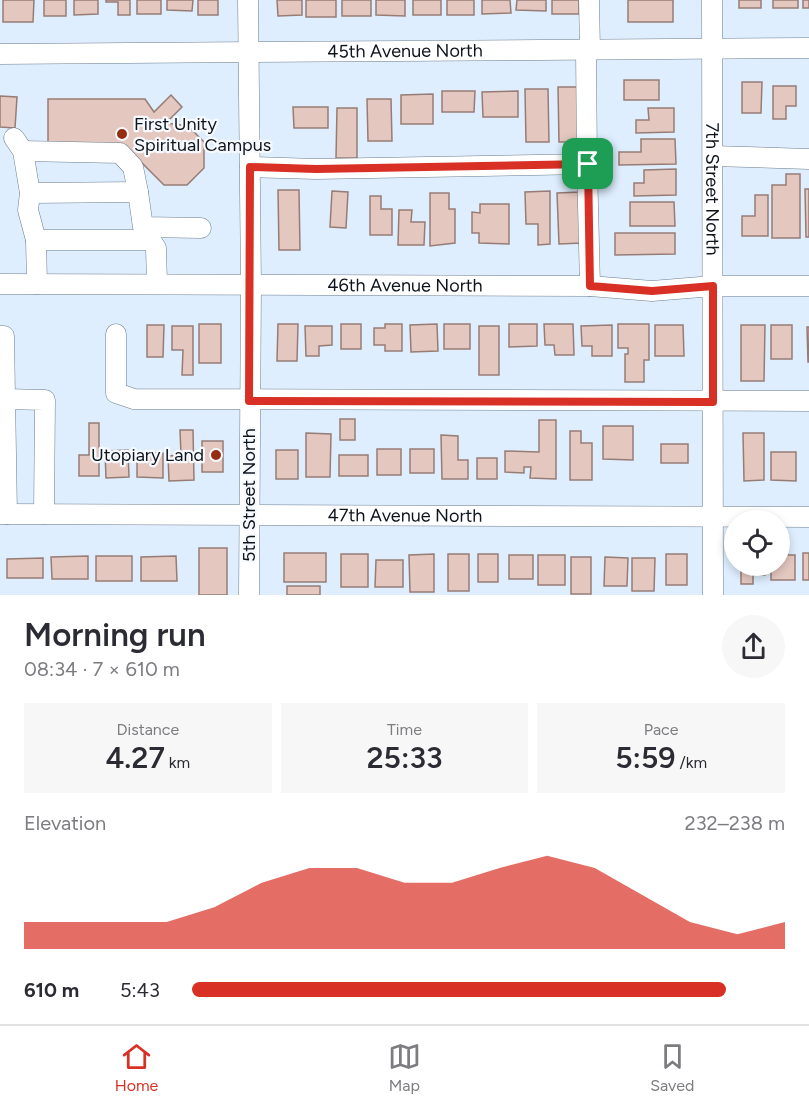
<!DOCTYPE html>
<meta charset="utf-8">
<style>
body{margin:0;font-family:Figtree,sans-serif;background:#f7f7f7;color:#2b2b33;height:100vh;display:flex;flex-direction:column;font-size:22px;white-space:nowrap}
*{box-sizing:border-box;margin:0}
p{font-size:20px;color:#7c7c81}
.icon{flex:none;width:33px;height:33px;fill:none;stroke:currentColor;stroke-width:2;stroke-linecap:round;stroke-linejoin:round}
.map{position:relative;height:595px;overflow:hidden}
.side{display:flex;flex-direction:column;background:#fff;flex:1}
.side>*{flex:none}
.fabs{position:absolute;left:724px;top:510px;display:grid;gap:12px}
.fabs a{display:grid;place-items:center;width:66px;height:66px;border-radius:50%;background:#fff;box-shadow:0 3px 9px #0003;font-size:30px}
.pin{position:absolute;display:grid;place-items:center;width:51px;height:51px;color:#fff;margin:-26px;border-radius:12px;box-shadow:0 3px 9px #0006}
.round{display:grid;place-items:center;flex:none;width:63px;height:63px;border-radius:32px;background:#f7f7f7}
.headline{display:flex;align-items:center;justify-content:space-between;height:102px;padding:0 24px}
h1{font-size:33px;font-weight:600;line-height:45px}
.metrics{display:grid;grid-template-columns:repeat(3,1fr);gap:9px;height:102px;padding:6px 24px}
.metrics div{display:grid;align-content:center;border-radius:0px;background:#f7f7f7;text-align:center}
.metrics b{font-size:30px;font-weight:600}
.metrics small{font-size:16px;font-weight:400}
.metrics p{font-size:16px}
.chart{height:168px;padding:12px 24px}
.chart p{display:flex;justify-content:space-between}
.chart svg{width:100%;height:108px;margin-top:6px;fill:#d93025;opacity:.7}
ul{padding:0 24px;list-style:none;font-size:20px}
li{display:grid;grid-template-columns:96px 72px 1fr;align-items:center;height:45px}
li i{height:15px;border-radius:8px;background:#d93025}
.dock{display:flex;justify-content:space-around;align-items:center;height:84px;border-top:2px solid #e1e1e2;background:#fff;font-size:16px;color:#7c7c81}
.dock a{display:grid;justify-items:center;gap:3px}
.dock .active{color:#d93025}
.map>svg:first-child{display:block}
.building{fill:#e4c8c0;stroke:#967c75;stroke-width:1.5}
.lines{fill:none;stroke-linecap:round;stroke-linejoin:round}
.minor-casing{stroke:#6b7d8e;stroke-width:21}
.minor{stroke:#fff;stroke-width:20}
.route-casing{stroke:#fff;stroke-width:12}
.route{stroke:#d93025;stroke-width:8}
.poi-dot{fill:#962e12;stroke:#f6fafe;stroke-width:2}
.labels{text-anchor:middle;stroke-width:4.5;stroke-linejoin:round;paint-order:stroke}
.street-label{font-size:18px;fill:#0e141b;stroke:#f6fafe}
.poi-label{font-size:18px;fill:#0e141b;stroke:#f6fafe;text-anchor:start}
</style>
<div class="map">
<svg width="809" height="595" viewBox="0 0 809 595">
<rect width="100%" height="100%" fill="#deeefe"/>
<g class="building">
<polygon points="3,0 34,0 33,22 3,22"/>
<rect x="44" y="0" width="22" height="16"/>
<polygon points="74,0 98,0 98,14 74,15"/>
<polygon points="106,0 130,0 130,15 118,15 118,2 106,2"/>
<rect x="137" y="0" width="24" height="14"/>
<polygon points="167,0 193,0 192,11 167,10"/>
<rect x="198" y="0" width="20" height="15"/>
<polygon points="277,0 302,0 302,15 278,16"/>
<rect x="306" y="0" width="30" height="17"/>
<rect x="342" y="0" width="29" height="16"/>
<polygon points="376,0 405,0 405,16 376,15"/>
<rect x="413" y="0" width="28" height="15"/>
<rect x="447" y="0" width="27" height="15"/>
<polygon points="482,0 510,0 511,13 482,14"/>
<polygon points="517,0 546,0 546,11 516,10"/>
<rect x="552" y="0" width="27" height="14"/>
<rect x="628" y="0" width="45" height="22"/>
<rect x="739" y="0" width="22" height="8"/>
<rect x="773" y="0" width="25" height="8"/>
<rect x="803" y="0" width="6" height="8"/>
<rect x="624" y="80" width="35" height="20"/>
<polygon points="742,82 762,82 761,113 742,113"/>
<polygon points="773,86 796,86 796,106 786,106 786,119 773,119"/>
<polygon points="558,87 581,87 582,142 559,142"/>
<polygon points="525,89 548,89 549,142 526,142"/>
<polygon points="442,91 475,91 474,112 442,112"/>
<polygon points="518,91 518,117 483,117 482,92"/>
<polygon points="433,94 433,124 401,124 401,95"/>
<polygon points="171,95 182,107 166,123 188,126 204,142 204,168 187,185 164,185 123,144 48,143 48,99 145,99 154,112"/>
<polygon points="0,96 17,97 15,128 0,127"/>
<polygon points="367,99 391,99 392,141 368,141"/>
<polygon points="293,107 328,107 328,128 294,128"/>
<polygon points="337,108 357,108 357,158 336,158"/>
<polygon points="648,108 674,108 674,132 636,133 636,120 649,120"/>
<polygon points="641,139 675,139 676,164 619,165 619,152 641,152"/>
<polygon points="676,169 676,195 634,196 634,183 644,183 644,170"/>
<polygon points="786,174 800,174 800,238 772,238 772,185 786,185"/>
<polygon points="805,189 809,189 809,237 806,237"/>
<polygon points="278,190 299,190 300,250 279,250"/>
<polygon points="332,191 348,192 346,228 330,227"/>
<polygon points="550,191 550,244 538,245 538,224 526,224 525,192"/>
<polygon points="580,192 582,243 559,244 557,193"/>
<polygon points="430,193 449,193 449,209 455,209 455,243 430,246"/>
<polygon points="755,195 768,195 768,236 742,236 742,216 755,216"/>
<polygon points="370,196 381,196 381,209 392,209 392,235 370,235"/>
<polygon points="630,202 674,202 675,226 630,226"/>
<polygon points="480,204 509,204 509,244 479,243 479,233 472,233 472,212 480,213"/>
<polygon points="399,210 412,210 411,222 425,222 424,245 398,245"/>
<polygon points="615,233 675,233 675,254 615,255"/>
<rect x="199" y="324" width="22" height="39"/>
<polygon points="278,324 298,324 297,361 277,361"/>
<rect x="341" y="324" width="20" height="25"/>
<polygon points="385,324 402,324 402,351 385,351 385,345 374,345 374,328 385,328"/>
<polygon points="437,324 438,351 411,352 410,325"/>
<rect x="444" y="324" width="26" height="25"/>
<polygon points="509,324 537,324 537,346 509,347"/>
<polygon points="544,324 573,324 574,355 555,355 554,345 545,345"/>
<polygon points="618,324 649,324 649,360 644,360 644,382 625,382 625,354 628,354 628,348 618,348"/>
<polygon points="147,325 164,325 163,357 147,357"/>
<polygon points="612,325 612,356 592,356 592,346 582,346 581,326"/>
<polygon points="655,325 683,325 684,356 655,356"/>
<polygon points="741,325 765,325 764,381 741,381"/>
<rect x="771" y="325" width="21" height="34"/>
<polygon points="172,326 193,326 193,375 182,375 183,350 172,350"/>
<polygon points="305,326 332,326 332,345 319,346 319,356 306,356"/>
<rect x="479" y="326" width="20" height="49"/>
<polygon points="807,327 809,327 809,362 808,362"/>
<rect x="340" y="419" width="15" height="21"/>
<polygon points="539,420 556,420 556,479 530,478 531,467 524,467 524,473 505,472 505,451 539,452"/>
<polygon points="89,423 99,423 99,476 79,476 79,455 89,455"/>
<polygon points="603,426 633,426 633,460 603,459"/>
<polygon points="180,430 193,430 194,480 169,481 168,456 181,455"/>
<polygon points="570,431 581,431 581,443 592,443 592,480 570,480"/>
<polygon points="306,433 331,434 330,477 306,477"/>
<polygon points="743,433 764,433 764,480 744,481"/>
<polygon points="441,435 458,436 458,460 468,460 468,479 442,479"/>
<rect x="202" y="441" width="21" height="31"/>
<rect x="661" y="444" width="27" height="19"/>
<rect x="377" y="449" width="24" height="26"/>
<rect x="410" y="449" width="24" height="24"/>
<polygon points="128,450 129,477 106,478 105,451"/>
<rect x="276" y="450" width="22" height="29"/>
<polygon points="771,452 796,452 796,481 771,480"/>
<polygon points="137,453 163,453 163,478 137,477"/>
<rect x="339" y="455" width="29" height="21"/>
<rect x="477" y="458" width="20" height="21"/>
<rect x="199" y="548" width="28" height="47"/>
<rect x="284" y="553" width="42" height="29"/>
<rect x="803" y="553" width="6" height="27"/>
<rect x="341" y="554" width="27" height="33"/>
<polygon points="434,554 434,592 410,592 409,555"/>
<rect x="448" y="554" width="21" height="37"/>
<rect x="478" y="554" width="20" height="28"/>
<rect x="666" y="554" width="21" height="31"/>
<rect x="509" y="555" width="24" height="24"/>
<rect x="538" y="555" width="27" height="30"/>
<polygon points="780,555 795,555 795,580 771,580 771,566 780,566"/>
<polygon points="88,556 88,579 52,579 51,557"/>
<rect x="96" y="556" width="36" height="25"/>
<polygon points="176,556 177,581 141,581 141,557"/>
<rect x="571" y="557" width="20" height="37"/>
<polygon points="605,557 628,558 627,586 604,586"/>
<polygon points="43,558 43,578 7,578 7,559"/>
<polygon points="632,558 655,558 654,591 632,591"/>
<polygon points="376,560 403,560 403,587 375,587"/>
<polygon points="741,566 765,566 765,575 753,575 753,584 741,584"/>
<rect x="287" y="586" width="33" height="9"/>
</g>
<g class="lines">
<defs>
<g id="minor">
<polyline points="248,0 251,285 249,595"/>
<polyline points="589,0 590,50"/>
<path id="s1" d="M712,0L713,595"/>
<polyline points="586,50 587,164"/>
<path id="s2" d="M0,54L809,48"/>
<polyline points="14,138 23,151 30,193 138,192 143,227 201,228"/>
<polyline points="23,151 120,153 133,167 138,192"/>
<polyline points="713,156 809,159"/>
<polyline points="250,167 316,169 587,164 590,286"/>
<polyline points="30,193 28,210 36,240"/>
<polyline points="144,230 156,248 157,284"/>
<path id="s3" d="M0,284L590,286L652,291L713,286H809"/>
<polyline points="37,284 36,240 149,240"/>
<polyline points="116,334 116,393 134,399 809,401"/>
<polyline points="0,336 4,336 7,514"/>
<polyline points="5,399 45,400 44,514"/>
<path id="s4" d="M0,514L809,517"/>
</g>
</defs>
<use href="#minor" class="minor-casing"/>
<use href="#minor" class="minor"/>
</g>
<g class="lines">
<defs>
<polygon id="route" points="588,164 590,286 652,291 713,286 713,402 249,401 250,167 316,169"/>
</defs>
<use href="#route" class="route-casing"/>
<use href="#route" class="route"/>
</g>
<g class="poi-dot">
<circle cx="122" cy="134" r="6"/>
<circle cx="216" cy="455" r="6"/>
</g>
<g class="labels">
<g class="street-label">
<text dy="6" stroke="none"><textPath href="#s2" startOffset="405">45th Avenue North</textPath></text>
<text dy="6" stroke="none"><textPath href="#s1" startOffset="189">7th Street North</textPath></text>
<text dy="6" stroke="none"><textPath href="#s3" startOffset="405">46th Avenue North</textPath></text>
<text transform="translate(249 495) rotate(-90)" y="6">5th Street North</text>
<text dy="6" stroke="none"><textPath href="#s4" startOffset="405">47th Avenue North</textPath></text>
</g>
<g class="poi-label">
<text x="134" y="130">First Unity<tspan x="134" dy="21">Spiritual Campus</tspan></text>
<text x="204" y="461" text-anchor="end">Utopiary Land</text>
</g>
</g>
</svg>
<div class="fabs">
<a><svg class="icon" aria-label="locate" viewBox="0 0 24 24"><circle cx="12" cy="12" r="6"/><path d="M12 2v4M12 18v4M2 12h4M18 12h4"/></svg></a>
</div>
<div class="pin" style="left:588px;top:164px;background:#1e9e55"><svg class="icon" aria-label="arrive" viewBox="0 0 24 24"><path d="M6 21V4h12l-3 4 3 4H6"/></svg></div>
</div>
<section class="side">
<div class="headline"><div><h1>Morning run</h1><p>08:34 · 7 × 610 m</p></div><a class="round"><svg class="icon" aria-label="share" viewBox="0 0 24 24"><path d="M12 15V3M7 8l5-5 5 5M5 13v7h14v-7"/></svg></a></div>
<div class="metrics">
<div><p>Distance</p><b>4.27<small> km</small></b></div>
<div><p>Time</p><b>25:33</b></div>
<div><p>Pace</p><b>5:59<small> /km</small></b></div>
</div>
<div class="chart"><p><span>Elevation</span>232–238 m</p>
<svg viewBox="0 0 160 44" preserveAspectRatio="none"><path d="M0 44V33L10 33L20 33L30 33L40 27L50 17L60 11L70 11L80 17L90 17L100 11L110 6L120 11L130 22L140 33L150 38L160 33V44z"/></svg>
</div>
<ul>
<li><b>610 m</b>5:43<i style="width:90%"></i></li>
</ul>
</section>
<nav class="dock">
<a class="active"><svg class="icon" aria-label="home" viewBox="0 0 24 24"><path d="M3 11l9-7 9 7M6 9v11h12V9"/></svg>Home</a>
<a><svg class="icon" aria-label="map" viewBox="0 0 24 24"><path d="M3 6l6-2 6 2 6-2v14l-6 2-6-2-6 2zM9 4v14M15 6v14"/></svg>Map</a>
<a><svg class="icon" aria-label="saved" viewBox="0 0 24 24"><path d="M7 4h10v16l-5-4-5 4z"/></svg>Saved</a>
</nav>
